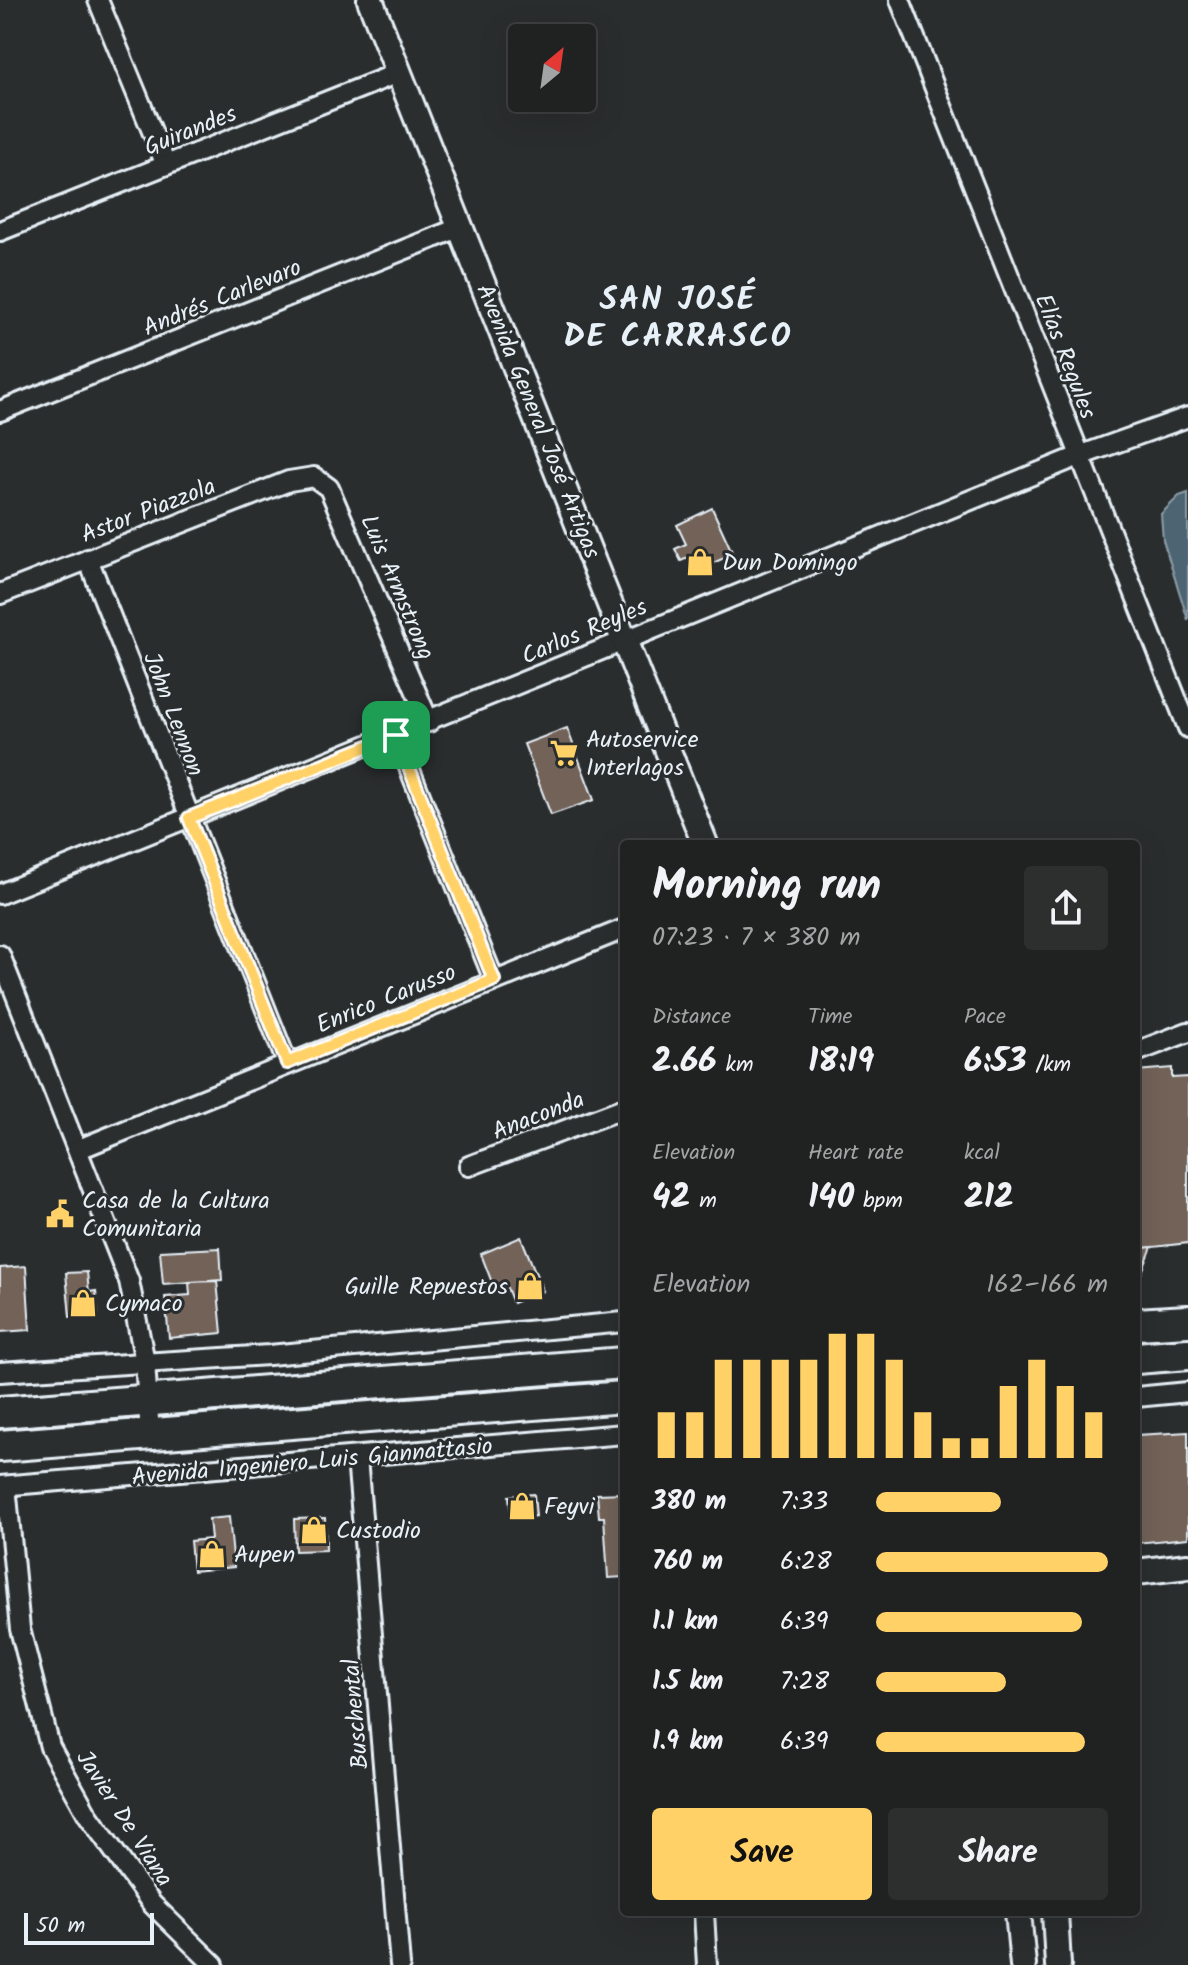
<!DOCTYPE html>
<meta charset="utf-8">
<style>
body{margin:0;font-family:Kalam,sans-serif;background:#2d2f2f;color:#f1f3f6;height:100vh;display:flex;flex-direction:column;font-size:30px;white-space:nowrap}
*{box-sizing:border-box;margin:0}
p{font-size:26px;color:#a2a4a5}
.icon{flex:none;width:44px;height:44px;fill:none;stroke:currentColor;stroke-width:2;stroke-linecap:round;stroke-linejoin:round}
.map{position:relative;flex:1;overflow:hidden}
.sheet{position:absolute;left:620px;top:840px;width:520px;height:1076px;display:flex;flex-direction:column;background:#202222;border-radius:8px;box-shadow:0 8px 32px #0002,0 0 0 2px #3d3f40}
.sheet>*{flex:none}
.needle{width:52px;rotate:29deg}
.tools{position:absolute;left:508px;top:24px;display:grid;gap:16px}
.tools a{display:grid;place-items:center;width:88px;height:88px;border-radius:8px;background:#202222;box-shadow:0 8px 32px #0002,0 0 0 2px #3d3f40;font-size:40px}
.scale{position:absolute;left:24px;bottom:20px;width:130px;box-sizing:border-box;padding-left:8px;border:4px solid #e8f1f8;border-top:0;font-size:22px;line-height:28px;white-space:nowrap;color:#e8f1f8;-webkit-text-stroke:6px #2a2d2e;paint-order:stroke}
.pin{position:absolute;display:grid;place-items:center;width:68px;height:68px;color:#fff;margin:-34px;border-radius:16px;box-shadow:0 4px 12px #0006}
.round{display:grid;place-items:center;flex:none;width:84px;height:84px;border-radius:8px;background:#2d2f2f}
.head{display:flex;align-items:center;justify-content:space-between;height:136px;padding:0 32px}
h1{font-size:44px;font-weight:800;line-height:60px}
.stats{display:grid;grid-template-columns:repeat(3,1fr);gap:12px;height:136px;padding:8px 32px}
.stats div{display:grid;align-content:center}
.stats b{font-size:34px;font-weight:800}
.stats small{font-size:22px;font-weight:400}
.stats p{font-size:22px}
.chart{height:224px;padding:16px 32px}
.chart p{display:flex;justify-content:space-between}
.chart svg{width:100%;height:144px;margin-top:8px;stroke:#ffd166;stroke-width:6}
.button{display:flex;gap:16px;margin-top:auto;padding:16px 32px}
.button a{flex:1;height:92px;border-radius:8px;background:#ffd166;color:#111;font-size:32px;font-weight:800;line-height:92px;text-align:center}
.button a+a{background:#2d2f2f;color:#f1f3f6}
ul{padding:0 32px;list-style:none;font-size:26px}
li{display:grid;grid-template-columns:128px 96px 1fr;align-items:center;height:60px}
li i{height:20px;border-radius:10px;background:#ffd166}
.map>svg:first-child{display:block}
.green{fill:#616e55;stroke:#a4b0a6;stroke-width:2}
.water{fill:#4e6572;stroke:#8c9da8;stroke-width:2}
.building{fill:#726259;stroke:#e8f1f8;stroke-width:2}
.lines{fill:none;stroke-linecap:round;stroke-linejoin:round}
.minor-casing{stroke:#e8f1f8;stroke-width:24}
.tertiary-casing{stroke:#e8f1f8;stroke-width:30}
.primary-casing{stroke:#e8f1f8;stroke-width:36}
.minor{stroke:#2a2d2e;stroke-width:18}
.tertiary{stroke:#2a2d2e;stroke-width:24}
.primary{stroke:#2a2d2e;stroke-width:30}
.route-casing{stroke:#fff;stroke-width:16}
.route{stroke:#ffd166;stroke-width:10}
.labels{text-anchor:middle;stroke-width:6;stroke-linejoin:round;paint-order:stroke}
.street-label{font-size:24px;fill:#e8f1f8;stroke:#2a2d2e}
.poi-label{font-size:24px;fill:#e8f1f8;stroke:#2a2d2e;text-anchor:start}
.district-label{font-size:32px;font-weight:bold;letter-spacing:2px;fill:#e8f1f8;stroke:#2a2d2e}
</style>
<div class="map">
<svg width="1188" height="1965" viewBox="0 0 1188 1965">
<rect width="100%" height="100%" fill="#2a2d2e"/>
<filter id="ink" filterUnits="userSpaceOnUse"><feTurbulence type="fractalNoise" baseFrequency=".0125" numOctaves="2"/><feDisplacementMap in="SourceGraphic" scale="16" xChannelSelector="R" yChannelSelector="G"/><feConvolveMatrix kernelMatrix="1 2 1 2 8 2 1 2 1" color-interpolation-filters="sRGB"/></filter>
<g filter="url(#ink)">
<polygon class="green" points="624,1372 624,1382 186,1416 176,1412"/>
<polygon class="water" points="1188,493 1188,620 1163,540 1161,514 1179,496"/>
<g class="building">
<polygon points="712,508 733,554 698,570 692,556 681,561 675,549 686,544 677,525"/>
<polygon points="567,728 594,800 551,815 524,744"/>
<polygon points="1172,1068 1172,1078 1188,1077 1188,1243 1136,1249 1136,1071"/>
<polygon points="521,1237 543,1291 513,1303 507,1288 496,1293 481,1254"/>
<polygon points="1152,1247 1138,1282 1136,1288 1136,1249"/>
<polygon points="220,1248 222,1280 163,1284 160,1251"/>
<polygon points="26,1266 30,1330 0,1332 0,1268"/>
<polygon points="87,1272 89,1292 96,1291 98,1314 70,1317 66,1273"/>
<polygon points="217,1281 222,1333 169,1338 165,1297 190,1295 189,1282"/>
<polygon points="1188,1432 1188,1538 1136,1543 1136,1435"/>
<polygon points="624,1493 624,1577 608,1578 604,1517 599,1517 597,1494"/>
<polygon points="534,1494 536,1516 511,1519 509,1496"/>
<polygon points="229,1517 234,1567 193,1571 190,1541 211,1539 209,1519"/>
<polygon points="325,1518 326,1550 295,1551 294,1519"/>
</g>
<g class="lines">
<defs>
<g id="minor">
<polyline points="98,0 166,165"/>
<polyline points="900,0 1188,728"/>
<polyline points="0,231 398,73"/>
<polyline points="0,411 461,227"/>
<polyline points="88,559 287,1063"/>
<polyline points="0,594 289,481 314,477 329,488 429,722"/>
<polyline points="396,735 494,980"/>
<polyline points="0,894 1079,456 1188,417"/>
<polyline points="0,955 129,1281 145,1362 150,1434"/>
<polyline points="1136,1052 1188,1032"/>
<polyline points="79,1149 624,929"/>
<polyline points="469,1166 624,1108"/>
<polyline points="0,1372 269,1355 624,1322"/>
<polyline points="1136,1397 1188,1392"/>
<polyline points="357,1458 400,1965"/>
<polyline points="0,1486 624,1434"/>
<polyline points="6,1486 20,1629 50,1747 88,1815 152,1904 214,1965"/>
<polyline points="704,1912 707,1965"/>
</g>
<g id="tertiary">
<polyline points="370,0 705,844"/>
<polyline points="1136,1572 1188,1566"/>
<polyline points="1018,1912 1023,1965"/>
<polyline points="1055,1912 1058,1965"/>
</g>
<g id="primary">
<polyline points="1136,1324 1188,1321"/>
<polyline points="1136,1358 1188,1354"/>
<polyline points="0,1412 624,1363"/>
<polyline points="0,1446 624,1397"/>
</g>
</defs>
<use href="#minor" class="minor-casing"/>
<use href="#tertiary" class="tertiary-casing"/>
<use href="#primary" class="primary-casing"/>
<use href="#minor" class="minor"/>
<use href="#tertiary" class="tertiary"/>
<use href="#primary" class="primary"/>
</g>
</g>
<g class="lines" filter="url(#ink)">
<defs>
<polygon id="route" points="396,735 494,980 287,1063 189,818"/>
</defs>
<use href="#route" class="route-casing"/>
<use href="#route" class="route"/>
</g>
<defs>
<symbol id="shop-bare" viewBox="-9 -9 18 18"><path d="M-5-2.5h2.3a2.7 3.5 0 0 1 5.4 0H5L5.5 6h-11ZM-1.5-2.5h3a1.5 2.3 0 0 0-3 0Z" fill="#ffd166" stroke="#2a2d2e" stroke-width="2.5" paint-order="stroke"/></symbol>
<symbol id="supermarket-bare" viewBox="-9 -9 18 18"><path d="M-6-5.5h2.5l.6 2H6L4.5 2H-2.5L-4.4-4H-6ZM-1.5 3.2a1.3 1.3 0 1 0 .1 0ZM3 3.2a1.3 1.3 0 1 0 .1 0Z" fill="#ffd166" stroke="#2a2d2e" stroke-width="2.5" paint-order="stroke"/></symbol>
<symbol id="civic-bare" viewBox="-9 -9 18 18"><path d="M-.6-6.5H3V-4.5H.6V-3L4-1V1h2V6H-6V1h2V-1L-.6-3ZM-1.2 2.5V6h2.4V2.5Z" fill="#ffd166" stroke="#2a2d2e" stroke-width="2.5" paint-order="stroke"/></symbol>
</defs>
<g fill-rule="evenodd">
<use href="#shop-bare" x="680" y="542" width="40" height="40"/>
<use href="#supermarket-bare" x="544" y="733" width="40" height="40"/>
<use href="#civic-bare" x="40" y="1194" width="40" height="40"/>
<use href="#shop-bare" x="510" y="1266" width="40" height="40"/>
<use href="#shop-bare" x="63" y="1283" width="40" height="40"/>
<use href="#shop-bare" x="502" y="1486" width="40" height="40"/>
<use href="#shop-bare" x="294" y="1510" width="40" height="40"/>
<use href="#shop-bare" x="192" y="1534" width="40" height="40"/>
</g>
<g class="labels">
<g class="street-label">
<text transform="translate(190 130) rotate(-22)" y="8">Guirandes</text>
<text transform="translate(222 297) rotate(-22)" y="8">Andrés Carlevaro</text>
<text transform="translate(1066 356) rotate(69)" y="8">Elías Regules</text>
<text transform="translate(539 421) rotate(68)" y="8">Avenida General José Artigas</text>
<text transform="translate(148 510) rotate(-21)" y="8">Astor Piazzola</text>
<text transform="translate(398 587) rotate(67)" y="8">Luis Armstrong</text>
<text transform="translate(584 631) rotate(-23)" y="8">Carlos Reyles</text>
<text transform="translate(174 714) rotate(69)" y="8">John Lennon</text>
<text transform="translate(386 998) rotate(-22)" y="8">Enrico Carusso</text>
<text transform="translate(538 1115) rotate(-21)" y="8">Anaconda</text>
<text transform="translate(312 1461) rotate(-5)" y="8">Avenida Ingeniero Luis Giannattasio</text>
<text transform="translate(355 1714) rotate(-95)" y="8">Buschental</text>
<text transform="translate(125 1818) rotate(57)" y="8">Javier De Viana</text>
</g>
<g class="poi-label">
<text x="722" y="570">Dun Domingo</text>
<text x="586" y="747">Autoservice<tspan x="586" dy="28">Interlagos</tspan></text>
<text x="82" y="1208">Casa de la Cultura<tspan x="82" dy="28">Comunitaria</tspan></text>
<text x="508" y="1294" text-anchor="end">Guille Repuestos</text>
<text x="105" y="1311">Cymaco</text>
<text x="544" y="1514">Feyvi</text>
<text x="336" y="1538">Custodio</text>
<text x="234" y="1562">Aupen</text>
</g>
<g class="district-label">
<text x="678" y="309">SAN JOSÉ<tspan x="678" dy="37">DE CARRASCO</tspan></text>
</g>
</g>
</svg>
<div class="tools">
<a><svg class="needle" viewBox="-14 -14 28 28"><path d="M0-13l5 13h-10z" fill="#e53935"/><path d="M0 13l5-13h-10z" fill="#a2a4a5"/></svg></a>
</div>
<div class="scale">50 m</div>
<div class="pin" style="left:396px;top:735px;background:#1e9e55"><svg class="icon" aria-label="arrive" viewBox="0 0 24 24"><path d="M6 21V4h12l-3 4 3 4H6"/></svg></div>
<section class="sheet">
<div class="head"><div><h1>Morning run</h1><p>07:23 · 7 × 380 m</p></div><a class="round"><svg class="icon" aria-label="share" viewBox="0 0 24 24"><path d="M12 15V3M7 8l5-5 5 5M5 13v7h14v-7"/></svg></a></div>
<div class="stats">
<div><p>Distance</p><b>2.66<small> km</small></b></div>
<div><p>Time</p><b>18:19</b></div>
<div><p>Pace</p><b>6:53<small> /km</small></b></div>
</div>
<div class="stats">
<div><p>Elevation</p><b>42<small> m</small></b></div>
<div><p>Heart rate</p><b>140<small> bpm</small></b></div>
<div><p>kcal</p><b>212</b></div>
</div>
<div class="chart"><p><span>Elevation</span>162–166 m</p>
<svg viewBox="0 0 160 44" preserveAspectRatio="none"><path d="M5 44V30M15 44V30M25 44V14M35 44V14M45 44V14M55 44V14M65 44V6M75 44V6M85 44V14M95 44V30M105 44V38M115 44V38M125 44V22M135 44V14M145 44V22M155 44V30"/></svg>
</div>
<ul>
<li><b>380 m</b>7:33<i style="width:54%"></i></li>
<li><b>760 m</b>6:28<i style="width:100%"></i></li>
<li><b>1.1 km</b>6:39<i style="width:89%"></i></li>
<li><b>1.5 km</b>7:28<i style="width:56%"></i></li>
<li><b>1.9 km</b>6:39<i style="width:90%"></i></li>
</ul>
<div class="button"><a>Save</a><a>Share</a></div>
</section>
</div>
